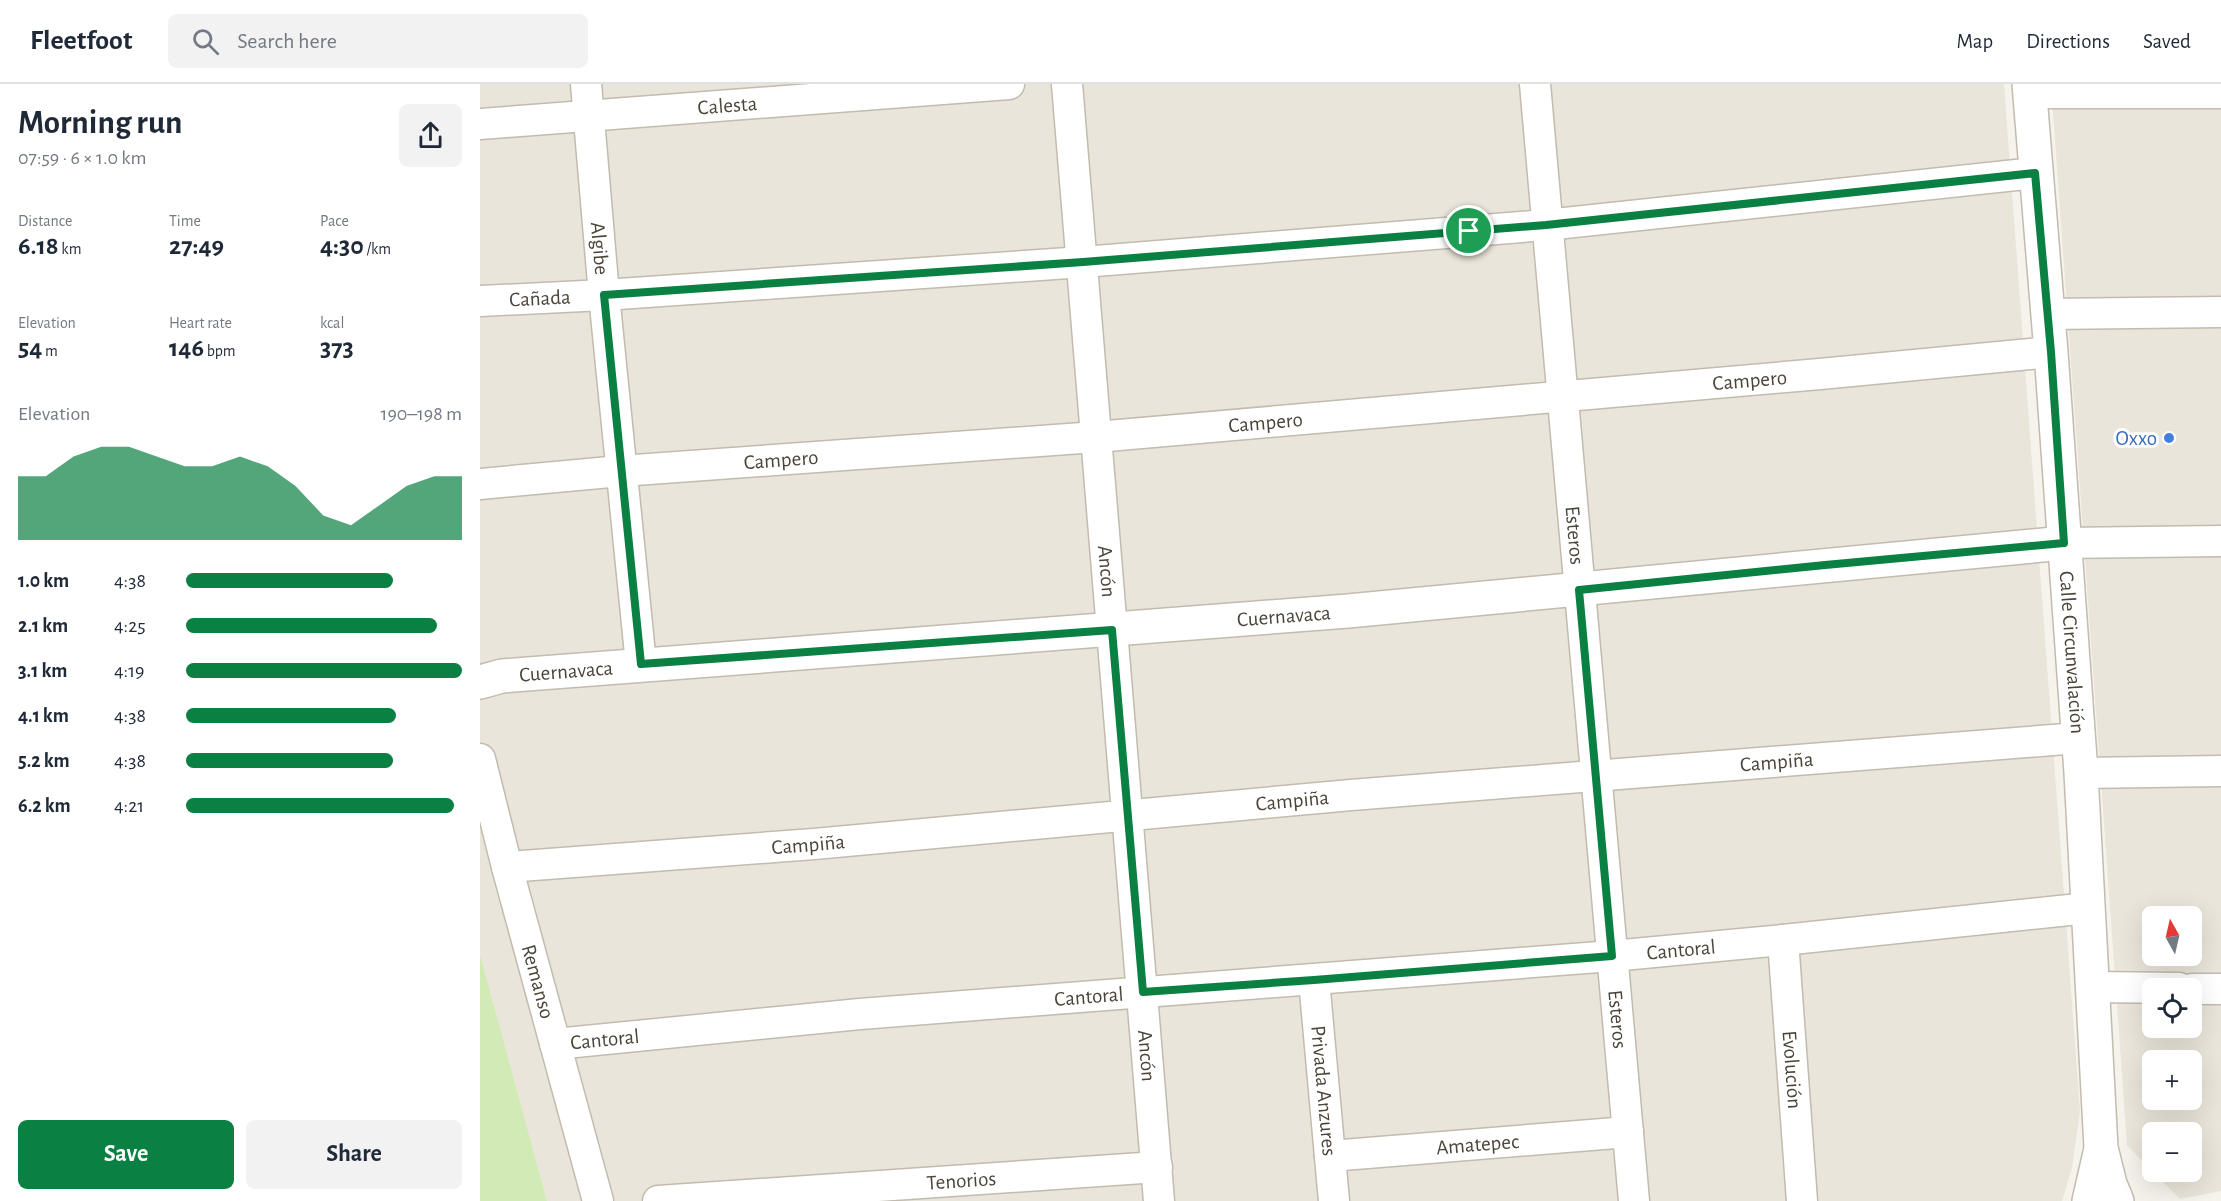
<!DOCTYPE html>
<meta charset="utf-8">
<style>
body{margin:0;font-family:"Alegreya Sans",sans-serif;background:#f2f2f3;color:#1f2937;height:100vh;display:flex;flex-direction:column;font-size:22px;white-space:nowrap}
*{box-sizing:border-box;margin:0}
p{font-size:20px;color:#747a83}
.icon{flex:none;width:33px;height:33px;fill:none;stroke:currentColor;stroke-width:2;stroke-linecap:round;stroke-linejoin:round}
.map{position:relative;flex:1;overflow:hidden}
.drawer{display:flex;flex-direction:column;background:#fff;width:480px}
.drawer>*{flex:none}
.needle{width:39px;rotate:352deg}
.buttons{position:absolute;left:1662px;top:822px;display:grid;gap:12px}
.buttons a{display:grid;place-items:center;width:60px;height:60px;border-radius:9px;background:#fff;box-shadow:0 6px 24px #0002;font-size:30px}
.pin{position:absolute;display:grid;place-items:center;width:51px;height:51px;color:#fff;margin:-26px;border:3px solid #fff;border-radius:50%;box-shadow:0 2px 6px #0007}
.round{display:grid;place-items:center;flex:none;width:63px;height:63px;border-radius:9px;background:#f2f2f3}
.summary{display:flex;align-items:center;justify-content:space-between;height:102px;padding:0 18px}
h1{font-size:33px;font-weight:700;line-height:45px}
.metrics{display:grid;grid-template-columns:repeat(3,1fr);gap:9px;height:102px;padding:6px 18px}
.metrics div{display:grid;align-content:center}
.metrics b{font-size:26px;font-weight:700}
.metrics small{font-size:16px;font-weight:400}
.metrics p{font-size:16px}
.chart{height:168px;padding:12px 18px}
.chart p{display:flex;justify-content:space-between}
.chart svg{width:100%;height:108px;margin-top:6px;fill:#0b8043;opacity:.7}
.action{display:flex;gap:12px;margin-top:auto;padding:12px 18px}
.action a{flex:1;height:69px;border-radius:9px;background:#0b8043;color:#fff;font-size:24px;font-weight:700;line-height:69px;text-align:center}
.action a+a{background:#f2f2f3;color:#1f2937}
ul{padding:0 18px;list-style:none;font-size:20px}
li{display:grid;grid-template-columns:96px 72px 1fr;align-items:center;height:45px}
li i{height:15px;border-radius:8px;background:#0b8043}
header{display:flex;align-items:center;gap:36px;box-sizing:border-box;height:84px;padding:0 30px;background:#fff;border-bottom:2px solid #e0e1e3}
header strong{font-size:28px}
nav{display:flex;gap:33px;margin-inline-start:auto;font-size:21px}
.search{width:420px;height:54px;background:#f2f2f3;display:flex;align-items:center;gap:15px;box-sizing:border-box;padding:0 21px;border-radius:9px;color:#747a83;font-size:22px}
main{display:flex;flex:1;min-height:0}
.map>svg:first-child{display:block}
.residential{fill:#eae5da;fill-rule:evenodd}
.green{fill:#d2eab5}
.lines{fill:none;stroke-linecap:round;stroke-linejoin:round}
.minor-casing{stroke:#c2bbae;stroke-width:33}
.tertiary-casing{stroke:#c2bbae;stroke-width:36}
.minor{stroke:#fff;stroke-width:30}
.tertiary{stroke:#fff;stroke-width:33}
.route-casing{stroke:#fff;stroke-width:12}
.route{stroke:#0b8043;stroke-width:8}
.shop-dot{fill:#3f7fe0;stroke:#fff;stroke-width:2}
.labels{text-anchor:middle;stroke-width:6;stroke-linejoin:round;paint-order:stroke}
.street-label{font-size:21px;fill:#4b4439;stroke:#fff}
.shop-label{font-size:21px;fill:#366cbe;stroke:#fff;text-anchor:end}
</style>
<header>
<strong>Fleetfoot</strong>
<div class="search"><svg class="icon" aria-label="search" viewBox="0 0 24 24"><circle cx="10" cy="10" r="6"/><path d="M15 15l6 6"/></svg>Search here</div>
<nav><a>Map</a><a>Directions</a><a>Saved</a></nav>
</header>
<main>
<section class="drawer">
<div class="summary"><div><h1>Morning run</h1><p>07:59 · 6 × 1.0 km</p></div><a class="round"><svg class="icon" aria-label="share" viewBox="0 0 24 24"><path d="M12 15V3M7 8l5-5 5 5M5 13v7h14v-7"/></svg></a></div>
<div class="metrics">
<div><p>Distance</p><b>6.18<small> km</small></b></div>
<div><p>Time</p><b>27:49</b></div>
<div><p>Pace</p><b>4:30<small> /km</small></b></div>
</div>
<div class="metrics">
<div><p>Elevation</p><b>54<small> m</small></b></div>
<div><p>Heart rate</p><b>146<small> bpm</small></b></div>
<div><p>kcal</p><b>373</b></div>
</div>
<div class="chart"><p><span>Elevation</span>190–198 m</p>
<svg viewBox="0 0 160 44" preserveAspectRatio="none"><path d="M0 44V18L10 18L20 10L30 6L40 6L50 10L60 14L70 14L80 10L90 14L100 22L110 34L120 38L130 30L140 22L150 18L160 18V44z"/></svg>
</div>
<ul>
<li><b>1.0 km</b>4:38<i style="width:75%"></i></li>
<li><b>2.1 km</b>4:25<i style="width:91%"></i></li>
<li><b>3.1 km</b>4:19<i style="width:100%"></i></li>
<li><b>4.1 km</b>4:38<i style="width:76%"></i></li>
<li><b>5.2 km</b>4:38<i style="width:75%"></i></li>
<li><b>6.2 km</b>4:21<i style="width:97%"></i></li>
</ul>
<div class="action"><a>Save</a><a>Share</a></div>
</section>
<div class="map">
<svg width="1741" height="1117" viewBox="0 0 1741 1117">
<rect width="100%" height="100%" fill="#f6f3ec"/>
<g class="residential">
<polygon points="0,0 1524,0 1600,1027 1592,1084 1582,1117 67,1117 0,870"/>
<path d="M1571,0H1741V1107L1700,1115L1673,1088H1712V1048H1672V1087L1647,1061ZM1672,832H1712V872H1672ZM1672,904H1712V944H1672ZM1672,976H1712V1016H1672Z"/>
</g>
<polygon class="green" points="0,870 67,1117 0,1117"/>
<g class="lines">
<defs>
<g id="minor">
<path id="s1" d="M106,0L124,211L161,580"/>
<path id="s2" d="M587,0L679,1117"/>
<path id="s3" d="M1055,0L1154,1117"/>
<polyline points="1549,9 1741,9"/>
<path id="s4" d="M0,40L529,0"/>
<path id="s5" d="M0,217L124,211L603,178L1066,141L1555,89"/>
<polyline points="1567,230 1741,228"/>
<path id="s6" d="M0,400L141,387L616,353L1340,290L1571,268"/>
<polyline points="1584,459 1741,457"/>
<path id="s7" d="M0,675L27,783L118,1117"/>
<polyline points="1601,689 1741,687"/>
<path id="s8" d="M27,783L334,760L871,711L1598,654"/>
<path id="s9" d="M1303,856L1322,1117"/>
<path id="s10" d="M834,896L854,1117"/>
<polyline points="1613,903 1699,904"/>
<polyline points="1712,905 1741,905"/>
<path id="s11" d="M75,960L380,930L1132,872L1303,856L1608,824"/>
<path id="s12" d="M850,1072L1148,1048"/>
<path id="s13" d="M178,1117L677,1083"/>
</g>
<g id="tertiary">
<path id="s14" d="M1549,0L1571,268L1601,689L1621,1064L1630,1100L1637,1117"/>
<path id="s15" d="M0,598L22,592L868,527L1584,459"/>
<polyline points="1609,1117 1620,1069"/>
</g>
</defs>
<use href="#minor" class="minor-casing"/>
<use href="#tertiary" class="tertiary-casing"/>
<use href="#minor" class="minor"/>
<use href="#tertiary" class="tertiary"/>
</g>
<g class="lines">
<defs>
<polygon id="route" points="1555,89 1571,268 1584,459 1345,481 1099,506 1132,872 834,896 663,908 632,546 161,580 124,211 603,178 1066,141"/>
</defs>
<use href="#route" class="route-casing"/>
<use href="#route" class="route"/>
</g>
<circle class="shop-dot" cx="1689" cy="354" r="6"/>
<g class="labels">
<g class="street-label">
<text dy="7" stroke="none"><textPath href="#s4" startOffset="248">Calesta</textPath></text>
<text dy="7" stroke="none"><textPath href="#s1" startOffset="165">Algibe</textPath></text>
<text dy="7" stroke="none"><textPath href="#s5" startOffset="60">Cañada</textPath></text>
<text dy="7" stroke="none"><textPath href="#s6" startOffset="1274">Campero</textPath></text>
<text dy="7" stroke="none"><textPath href="#s6" startOffset="788">Campero</textPath></text>
<text dy="7" stroke="none"><textPath href="#s6" startOffset="302">Campero</textPath></text>
<text dy="7" stroke="none"><textPath href="#s3" startOffset="453">Esteros</textPath></text>
<text dy="7" stroke="none"><textPath href="#s2" startOffset="489">Ancón</textPath></text>
<text dy="7" stroke="none"><textPath href="#s15" startOffset="807">Cuernavaca</textPath></text>
<text dy="7" stroke="none"><textPath href="#s14" startOffset="570">Calle Circunvalación</textPath></text>
<text dy="7" stroke="none"><textPath href="#s15" startOffset="87">Cuernavaca</textPath></text>
<text dy="7" stroke="none"><textPath href="#s8" startOffset="1274">Campiña</textPath></text>
<text dy="7" stroke="none"><textPath href="#s8" startOffset="788">Campiña</textPath></text>
<text dy="7" stroke="none"><textPath href="#s8" startOffset="302">Campiña</textPath></text>
<text dy="7" stroke="none"><textPath href="#s11" startOffset="1130">Cantoral</textPath></text>
<text dy="7" stroke="none"><textPath href="#s7" startOffset="230">Remanso</textPath></text>
<text dy="7" stroke="none"><textPath href="#s11" startOffset="536">Cantoral</textPath></text>
<text dy="7" stroke="none"><textPath href="#s3" startOffset="939">Esteros</textPath></text>
<text dy="7" stroke="none"><textPath href="#s11" startOffset="50">Cantoral</textPath></text>
<text dy="7" stroke="none"><textPath href="#s2" startOffset="975">Ancón</textPath></text>
<text dy="7" stroke="none"><textPath href="#s9" startOffset="130">Evolución</textPath></text>
<text dy="7" stroke="none"><textPath href="#s10" startOffset="111">Privada Anzures</textPath></text>
<text dy="7" stroke="none"><textPath href="#s12" startOffset="148">Amatepec</textPath></text>
<text dy="7" stroke="none"><textPath href="#s13" startOffset="304">Tenorios</textPath></text>
</g>
<g class="shop-label">
<text x="1677" y="361">Oxxo</text>
</g>
</g>
</svg>
<div class="buttons">
<a><svg class="needle" viewBox="-14 -14 28 28"><path d="M0-13l5 13h-10z" fill="#e53935"/><path d="M0 13l5-13h-10z" fill="#747a83"/></svg></a>
<a><svg class="icon" aria-label="locate" viewBox="0 0 24 24"><circle cx="12" cy="12" r="6"/><path d="M12 2v4M12 18v4M2 12h4M18 12h4"/></svg></a>
<a>+</a>
<a>−</a>
</div>
<div class="pin" style="left:989px;top:147px;background:#1e9e55"><svg class="icon" aria-label="arrive" viewBox="0 0 24 24"><path d="M6 21V4h12l-3 4 3 4H6"/></svg></div>
</div>
</main>
